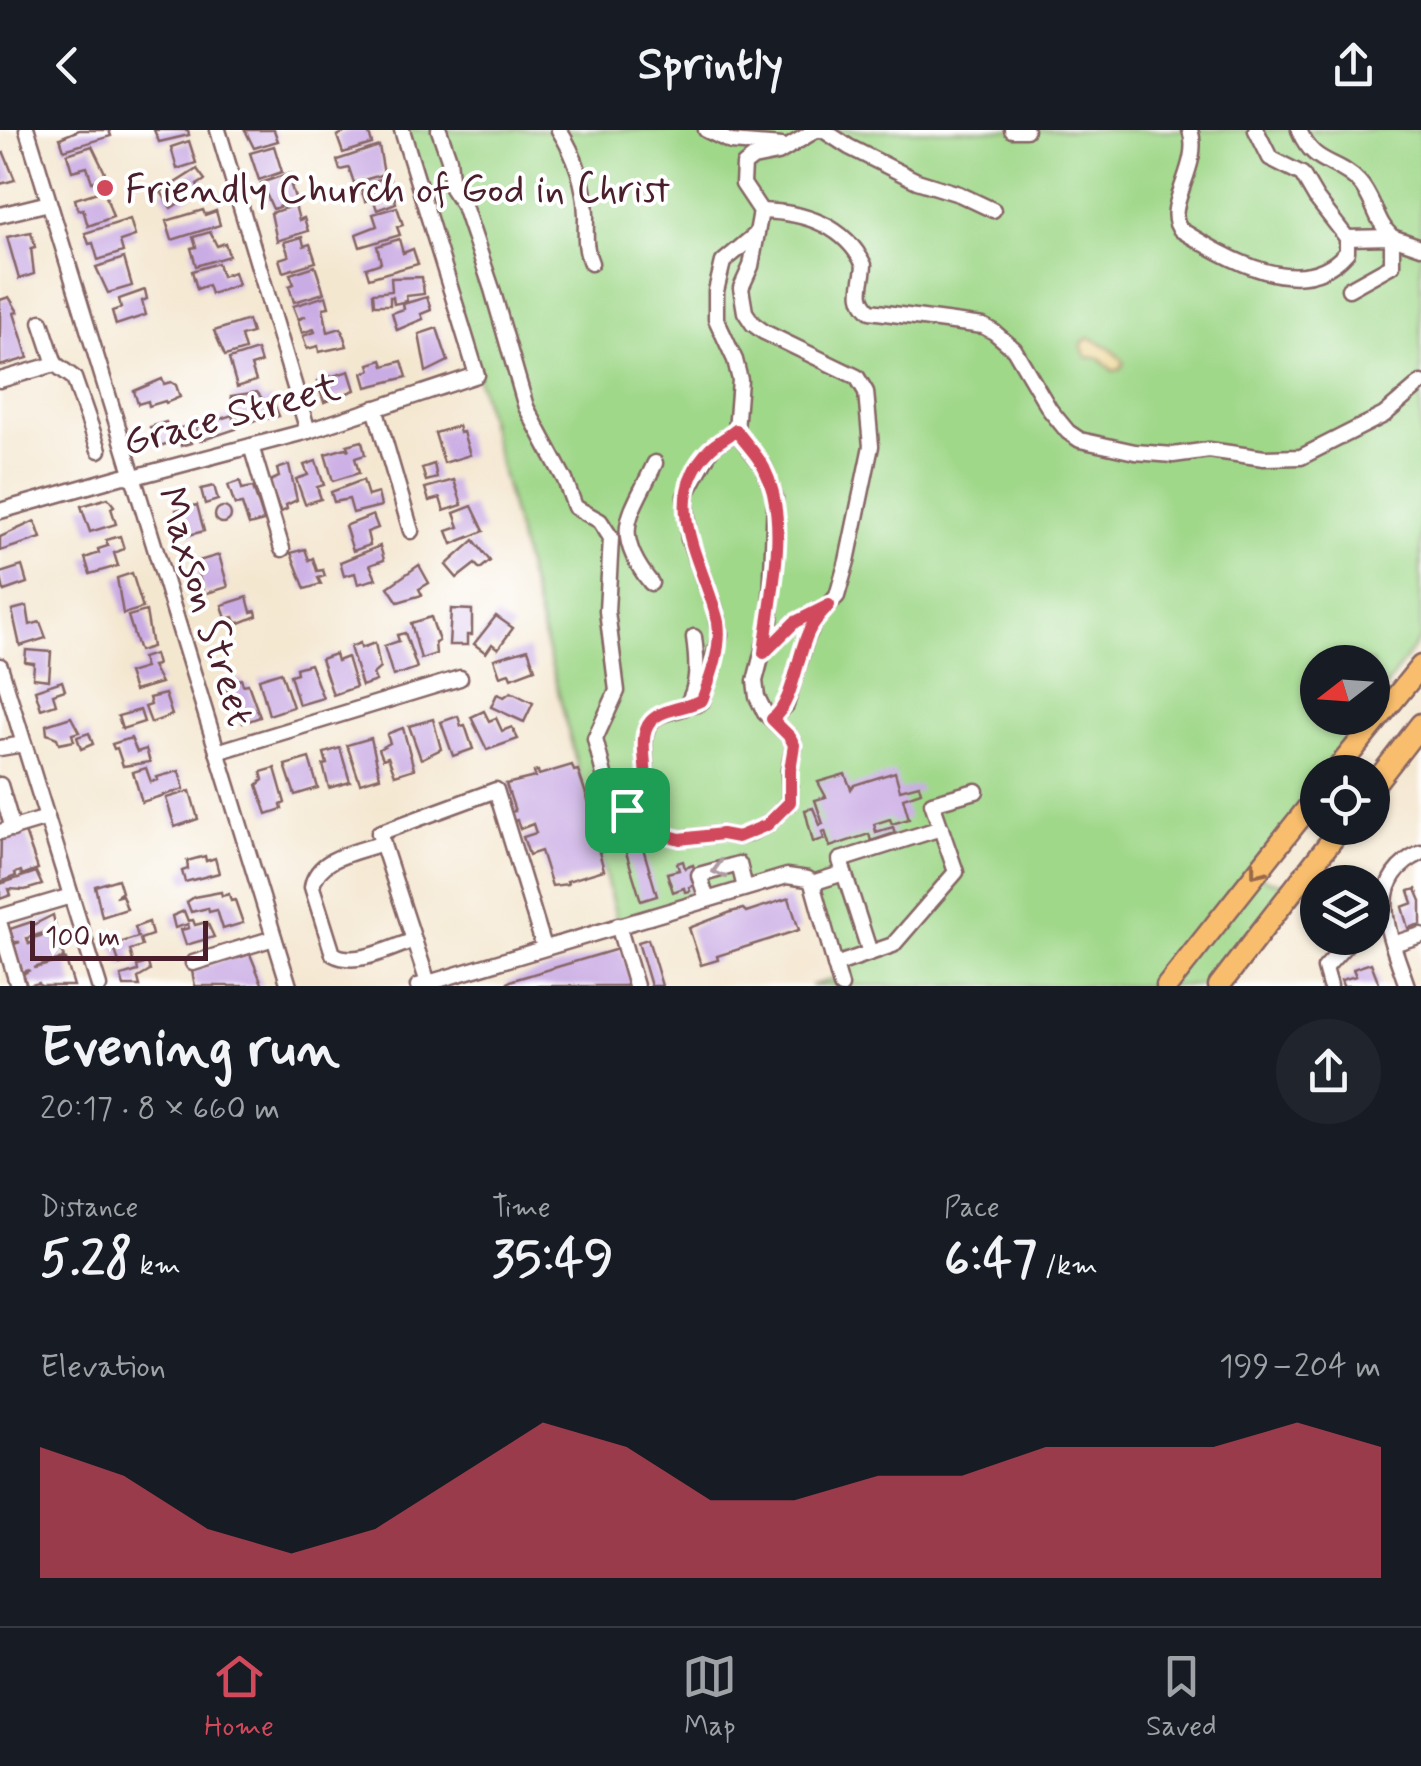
<!DOCTYPE html>
<meta charset="utf-8">
<style>
body{margin:0;font-family:Mynerve,sans-serif;background:#20242c;color:#f1f3f6;height:100vh;display:flex;flex-direction:column;font-size:38px;white-space:nowrap}
*{box-sizing:border-box;margin:0}
p{font-size:32px;color:#9ea1a6}
.icon{flex:none;width:55px;height:55px;fill:none;stroke:currentColor;stroke-width:2;stroke-linecap:round;stroke-linejoin:round}
.map{position:relative;height:856px;overflow:hidden}
.panel{display:flex;flex-direction:column;background:#171b24;flex:1}
.panel>*{flex:none}
.needle{width:65px;rotate:253deg}
.controls{position:absolute;left:1300px;top:515px;display:grid;gap:20px}
.controls a{display:grid;place-items:center;width:90px;height:90px;border-radius:50%;background:#171b24;box-shadow:0 2px 8px #0004;font-size:50px}
.scale{position:absolute;left:30px;bottom:25px;width:178px;box-sizing:border-box;padding-left:10px;border:5px solid #4a1f2b;border-top:0;font-size:28px;line-height:35px;white-space:nowrap;color:#4a1f2b;-webkit-text-stroke:8px #fff;paint-order:stroke}
.pin{position:absolute;display:grid;place-items:center;width:85px;height:85px;color:#fff;margin:-42px;border-radius:20px;box-shadow:0 5px 15px #0006}
.round{display:grid;place-items:center;flex:none;width:105px;height:105px;border-radius:52px;background:#20242c}
.summary{display:flex;align-items:center;justify-content:space-between;height:170px;padding:0 40px}
h1{font-size:55px;font-weight:700;line-height:75px}
.figures{display:grid;grid-template-columns:repeat(3,1fr);gap:15px;height:170px;padding:10px 40px}
.figures div{display:grid;align-content:center}
.figures b{font-size:50px;font-weight:700}
.figures small{font-size:28px;font-weight:400}
.figures p{font-size:28px}
.chart{height:280px;padding:20px 40px}
.chart p{display:flex;justify-content:space-between}
.chart svg{width:100%;height:180px;margin-top:10px;fill:#d1495b;opacity:.7}
header{display:flex;justify-content:space-between;align-items:center;height:130px;padding:0 40px;background:#171b24;font-size:45px;font-weight:700}
.tab-bar{display:flex;justify-content:space-around;align-items:center;height:140px;border-top:2px solid #363941;background:#171b24;font-size:28px;color:#9ea1a6}
.tab-bar a{display:grid;justify-items:center;gap:5px}
.tab-bar .on{color:#d1495b}
.map>svg:first-child{display:block}
.green{fill:#a0d88a;stroke:#757c5a;stroke-width:2.5}
.sand{fill:#eeda9e;stroke:#9c7c64;stroke-width:2.5}
.building{fill:#caace4}
.lines{fill:none;stroke-linecap:round;stroke-linejoin:round}
.minor-casing{stroke:#866565;stroke-width:19}
.highway-casing{stroke:#866565;stroke-width:25}
.minor{stroke:#fff;stroke-width:14}
.highway{stroke:#f9be6d;stroke-width:20}
.oneway{stroke:#ae9aa0}
.oneway2{stroke:#996749}
.route-casing{stroke:#fff;stroke-width:20}
.route{stroke:#d1495b;stroke-width:12}
.poi-dot{fill:#d1495b;stroke:#fff;stroke-width:4}
.labels{text-anchor:middle;stroke-width:8;stroke-linejoin:round;paint-order:stroke}
.poi-label{font-size:40px;fill:#4a1f2b;stroke:#fff;text-anchor:start}
.street-label{font-size:40px;fill:#4a1f2b;stroke:#fff}
</style>
<header><svg class="icon" aria-label="back" viewBox="0 0 24 24"><path d="M15 5l-7 7 7 7"/></svg>Sprintly<svg class="icon" aria-label="share" viewBox="0 0 24 24"><path d="M12 15V3M7 8l5-5 5 5M5 13v7h14v-7"/></svg></header>
<div class="map">
<svg width="1421" height="856" viewBox="0 0 1421 856">
<rect width="100%" height="100%" fill="#fff"/>
<filter id="ink" filterUnits="userSpaceOnUse"><feTurbulence type="fractalNoise" baseFrequency=".01" numOctaves="2"/><feDisplacementMap in="SourceGraphic" scale="20" xChannelSelector="R" yChannelSelector="G"/><feConvolveMatrix kernelMatrix="1 2 1 2 8 2 1 2 1" color-interpolation-filters="sRGB"/></filter>
<filter id="wash" filterUnits="userSpaceOnUse"><feTurbulence type="fractalNoise" baseFrequency=".0048" numOctaves="4" result="noise"/><feDisplacementMap in="SourceGraphic" scale="40" xChannelSelector="R" yChannelSelector="G"/><feGaussianBlur stdDeviation="2.25" result="paint"/><feColorMatrix in="noise" values="0 0 0 0 0 0 0 0 0 0 0 0 0 0 0 0 0 1.4 0 .05"/><feComposite in="paint" operator="in"/></filter>
<g filter="url(#wash)">
<rect width="100%" height="100%" fill="#f4e7d0"/>
<polygon class="green" points="402,0 1421,0 1421,507 1373,575 1372,532 1318,532 1318,588 1364,588 1325,642 1318,642 1317,653 1255,742 1267,750 1301,758 1224,856 810,856 838,848 810,757 797,746 618,795 477,245"/>
<path class="sand" d="M1087,208C1101,210 1115,221 1124,232L1121,239L1113,241L1100,228L1086,227L1081,215Z"/>
<g id="blocks">
<g class="building">
<polygon points="79,0 109,0 111,6 64,20 60,8"/>
<polygon points="154,0 188,0 189,5 159,12"/>
<polygon points="245,0 274,0 278,11 254,18"/>
<polygon points="349,0 368,0 372,14 343,23 337,6"/>
<polygon points="189,11 196,33 177,39 171,17"/>
<polygon points="92,16 107,47 92,52 87,37 72,41 67,24"/>
<polygon points="274,16 282,42 259,50 250,23"/>
<polygon points="379,16 384,44 354,53 349,38 340,40 337,30"/>
<polygon points="4,23 15,50 0,54 0,24"/>
<polygon points="197,39 205,50 197,55 199,60 171,78 161,62"/>
<polygon points="287,44 293,44 296,54 291,56 296,71 273,79 261,53"/>
<polygon points="389,46 396,73 377,80 373,68 365,71 360,56"/>
<polygon points="104,60 113,87 88,96 83,79 78,80 75,69"/>
<polygon points="295,75 299,90 304,88 308,101 277,111 271,83"/>
<polygon points="397,77 403,95 397,97 400,105 360,117 356,104 377,96 373,84"/>
<polygon points="203,80 205,85 216,81 220,95 172,110 166,91"/>
<polygon points="130,89 135,106 120,111 123,122 98,130 93,113 89,114 85,103"/>
<polygon points="31,102 35,117 31,118 34,144 19,149 7,107"/>
<polygon points="210,102 217,116 225,113 229,126 196,136 191,118 196,117 193,107"/>
<polygon points="302,107 304,116 310,114 316,132 283,142 279,129 289,126 284,112"/>
<polygon points="399,109 403,123 413,119 418,134 369,148 366,138 381,133 377,116"/>
<polygon points="124,128 132,156 108,163 96,137"/>
<polygon points="218,133 222,146 234,142 238,155 211,164 208,155 197,159 192,141"/>
<polygon points="315,136 324,163 294,172 289,156 294,154 290,144"/>
<polygon points="422,147 424,164 406,166 407,171 394,174 393,167 390,167 390,175 374,175 373,163 392,161 391,148"/>
<polygon points="145,160 147,169 142,171 146,185 116,195 112,181 121,178 119,169"/>
<polygon points="326,166 329,177 323,178 328,202 341,198 347,216 319,222 318,216 307,219 303,206 315,202 314,199 302,203 298,190 306,186 298,189 293,176"/>
<polygon points="9,167 18,182 14,183 28,228 0,236 0,170"/>
<polygon points="427,167 431,180 421,184 423,189 397,200 392,183 404,179 403,174"/>
<polygon points="248,190 252,203 241,206 245,220 225,226 214,201"/>
<polygon points="437,198 448,231 426,242 419,204"/>
<polygon points="257,220 261,233 251,236 256,251 237,257 229,229"/>
<polygon points="382,230 384,236 402,231 407,247 367,257 363,243 371,240 369,234"/>
<polygon points="349,241 355,260 324,272 317,251"/>
<polygon points="162,249 164,254 171,252 176,255 180,267 166,273 165,271 149,276 148,271 138,274 134,261"/>
<polygon points="257,262 264,271 272,269 279,286 240,294 231,266"/>
<polygon points="232,285 236,299 200,311 196,297"/>
<polygon points="166,292 175,310 156,318 150,297"/>
<polygon points="458,296 460,303 463,302 470,325 444,333 435,303"/>
<polygon points="184,297 191,313 181,316 177,299"/>
<polygon points="362,311 365,325 355,328 359,343 333,351 325,324 346,318 349,321 347,315"/>
<polygon points="316,331 324,355 317,357 321,369 305,374 296,349 308,345 304,335"/>
<polygon points="434,334 437,348 426,351 422,338"/>
<polygon points="289,335 297,370 286,375 287,379 281,382 268,352 279,347 277,339"/>
<polygon points="363,350 368,366 378,363 381,376 353,383 349,369 334,372 331,362"/>
<polygon points="454,350 462,375 444,381 440,368 429,371 425,358"/>
<polygon points="240,351 242,359 253,357 264,391 249,395 242,374 235,375 228,355"/>
<polygon points="214,356 218,370 205,374 201,359"/>
<polygon points="108,368 114,376 111,378 116,394 90,402 81,376"/>
<polygon points="197,375 204,401 189,405 185,390 179,391 176,380"/>
<polygon points="472,376 484,401 452,414 447,401 459,397 454,383"/>
<circle cx="223" cy="385" r="8"/>
<polygon points="373,385 378,398 367,402 370,415 353,421 345,396"/>
<polygon points="35,391 41,408 0,421 0,407"/>
<polygon points="120,406 124,419 114,423 118,436 90,444 85,428 99,423 98,419 108,416 106,410"/>
<polygon points="474,410 490,431 480,439 475,434 457,448 446,435"/>
<polygon points="380,416 384,430 370,435 376,449 358,454 355,443 344,446 340,432"/>
<polygon points="305,419 309,430 313,428 317,441 323,440 325,446 318,448 321,454 305,459 291,423"/>
<polygon points="219,425 228,457 204,464 195,432"/>
<polygon points="419,435 429,453 419,459 422,465 398,472 388,457"/>
<polygon points="22,436 27,453 4,461 0,443"/>
<polygon points="132,443 143,478 123,484 117,448"/>
<polygon points="247,467 251,482 256,481 257,486 240,493 236,492 234,487 226,489 222,475"/>
<polygon points="27,476 30,495 40,492 46,508 20,516 12,480"/>
<polygon points="451,479 472,480 472,505 467,505 467,515 449,515"/>
<polygon points="146,481 152,517 139,521 128,486"/>
<polygon points="496,486 513,498 498,519 492,514 486,523 474,514"/>
<polygon points="431,487 439,511 435,513 436,524 421,529 411,493"/>
<polygon points="405,503 417,538 393,546 384,516 399,511 397,505"/>
<polygon points="360,513 361,518 375,513 380,538 373,544 376,551 362,556 350,517"/>
<polygon points="528,519 535,539 511,548 509,543 500,546 494,529"/>
<polygon points="26,520 51,522 49,550 33,548 34,533 25,532"/>
<polygon points="154,524 157,535 152,536 161,553 134,561 128,543 145,538 142,528"/>
<polygon points="335,524 337,531 347,527 356,557 333,565 321,529"/>
<polygon points="310,534 323,568 299,575 290,545 297,543 296,538"/>
<polygon points="281,542 293,577 269,585 259,549"/>
<polygon points="241,549 243,555 248,554 260,587 243,593 240,583 236,584 225,554"/>
<polygon points="62,551 65,560 53,564 56,574 41,579 35,560"/>
<polygon points="511,562 533,573 524,592 491,577 497,564 504,567"/>
<polygon points="165,564 172,585 151,593 145,577 151,575 149,568"/>
<polygon points="140,580 144,592 122,599 118,586"/>
<polygon points="484,581 489,591 496,588 502,601 512,597 518,609 487,620 471,587"/>
<polygon points="458,586 461,596 465,595 473,619 453,626 441,592"/>
<polygon points="71,587 79,602 72,604 74,611 59,614 57,608 47,604 46,595"/>
<polygon points="433,589 441,619 421,629 409,596"/>
<polygon points="403,598 414,639 395,645 388,627 383,629 379,619 390,613 387,605 389,603"/>
<polygon points="89,603 93,614 81,619 77,607"/>
<polygon points="131,608 137,622 146,619 150,632 123,636 117,618 114,619 112,614"/>
<polygon points="371,608 380,647 360,653 347,615"/>
<polygon points="340,618 350,652 329,658 323,635 327,634 324,623"/>
<polygon points="309,628 318,658 295,665 285,635"/>
<polygon points="572,635 574,641 578,640 602,712 604,721 599,722 604,740 567,751 568,754 552,756 541,721 529,725 523,707 536,703 533,694 520,699 517,690 514,691 511,682 515,681 506,654 535,647 534,642 538,641 539,645"/>
<polygon points="146,638 151,652 158,650 157,647 179,641 184,659 142,672 133,642"/>
<polygon points="275,638 285,673 281,675 282,679 267,684 257,655 263,650 261,642"/>
<polygon points="895,642 900,660 919,655 921,662 903,668 909,689 892,694 890,689 874,694 876,702 893,697 895,703 871,711 869,704 830,717 825,701 822,702 824,709 813,712 805,680 813,678 820,695 823,694 815,670 826,667 818,652 845,644 851,659 854,655"/>
<polygon points="190,661 198,689 175,697 166,668"/>
<polygon points="24,699 38,739 22,745 21,741 15,743 16,746 0,752 1,704"/>
<polygon points="638,701 657,766 641,771 621,706"/>
<polygon points="205,726 206,731 215,728 219,743 185,752 182,741 188,739 187,731"/>
<polygon points="683,731 685,738 693,735 699,754 689,757 690,761 685,762 684,758 673,762 667,743 679,740 677,733"/>
<polygon points="36,742 42,755 25,760 9,759 11,765 0,769 0,754"/>
<polygon points="118,749 122,762 115,767 122,765 127,779 102,787 95,756"/>
<polygon points="1416,759 1421,771 1421,794 1408,798 1402,777 1413,773 1409,761"/>
<polygon points="221,762 222,766 229,764 231,771 235,770 243,793 223,799 217,780 209,782 208,778 191,782 187,772 194,767"/>
<polygon points="789,768 799,800 717,826 718,830 701,835 689,798 731,782 743,779 746,782"/>
<polygon points="184,781 188,791 193,790 195,795 207,792 214,807 186,815 181,800 189,798 188,794 175,798 172,786"/>
<polygon points="53,785 56,799 27,808 29,814 34,812 33,808 55,802 64,828 34,838 66,830 74,856 40,856 39,853 27,856 23,844 30,840 22,842 14,814 20,812 14,812 10,799 31,792 33,795"/>
<polygon points="149,792 152,805 140,809 142,816 130,820 133,831 120,835 113,815 138,807 135,797"/>
<polygon points="648,809 662,856 651,856 638,812"/>
<polygon points="621,818 633,856 508,856 507,853 513,850"/>
<polygon points="250,824 263,856 195,856 192,841 237,825 238,828"/>
<polygon points="148,833 150,841 138,848 140,856 124,856 121,846 138,841 137,836"/>
<polygon points="1371,833 1380,856 1343,856 1341,850 1356,846 1353,839"/>
</g>
</g>
</g>
<g filter="url(#ink)">
<use href="#blocks" fill-opacity="0" stroke="#866565" stroke-width="2.5"/>
<g class="lines">
<defs>
<g id="minor">
<polyline points="27,0 289,856"/>
<polyline points="218,0 308,301"/>
<polyline points="439,0 449,29 452,58 464,76 492,159 526,277 565,350 575,377 600,391 611,408 607,481 617,561 595,609 608,660 621,679 642,688 662,704 679,709 722,704 738,707 747,704 767,695 790,672 789,640 794,615 790,607 765,583 757,567 755,551 770,493 775,368 764,337 736,301"/>
<path d="M559,0C575,25 585,55 586,85C586,102 584,118 591,133"/>
<polyline points="706,0 731,12 782,16"/>
<polyline points="815,0 823,0 849,17 917,51 959,64 993,80"/>
<path d="M816,0L778,23L753,28L744,35L743,54L761,81C803,82 845,95 864,135C863,155 854,166 870,181L983,196L994,202L1014,219L1050,280L1068,302L1080,310L1135,322L1173,325L1209,320L1264,328L1301,327L1384,285L1421,253"/>
<polyline points="1012,0 1026,0"/>
<path d="M1190,0C1203,35 1161,79 1181,100C1227,128 1302,174 1347,122V108L1316,68L1302,44L1270,28L1256,0"/>
<path d="M1299,0C1314,37 1336,28 1359,52C1374,68 1375,91 1392,107V135L1349,159"/>
<polyline points="761,81 751,136 741,158 745,182 753,194 764,202 857,247 866,262 871,316 847,431 837,466 815,491 806,509 786,575 772,589"/>
<polyline points="0,85 49,73"/>
<polyline points="1347,108 1392,107 1421,117"/>
<polyline points="41,192 55,234"/>
<polyline points="0,250 55,234 74,248 99,320"/>
<polyline points="375,278 411,401"/>
<polyline points="251,316 282,419"/>
<polyline points="0,381 123,346 134,347 308,301 477,245 402,0"/>
<path d="M651,453C609,400 632,384 655,333"/>
<polyline points="764,522 795,492 822,479"/>
<polyline points="0,536 99,856"/>
<polyline points="689,574 697,574 702,571 720,505 715,479 689,409 685,366 712,317 736,301 740,250 735,230 716,189 716,161 723,132 755,105"/>
<polyline points="0,618 24,614"/>
<polyline points="217,622 460,548"/>
<polyline points="0,655 13,699"/>
<path d="M627,680C667,663 627,610 655,588C664,581 676,581 685,577C700,558 697,530 694,507"/>
<polyline points="0,702 47,688"/>
<path d="M383,713C357,722 317,727 312,757L333,824C356,837 391,818 414,810"/>
<polyline points="812,753 844,743"/>
<polyline points="707,769 699,745 739,734 745,758"/>
<polyline points="0,787 71,766"/>
<polyline points="0,795 18,856"/>
<polyline points="618,795 636,856"/>
<polyline points="1393,814 1421,805"/>
<polyline points="870,823 840,730 941,698"/>
<polyline points="193,833 274,808"/>
<polyline points="835,835 893,815 956,742 932,673 976,661"/>
<polyline points="428,853 379,703 496,660 544,817"/>
<polyline points="418,856 787,746 808,749 812,753 841,856"/>
<polyline points="1330,856 1325,838 1352,808"/>
<path d="M1407,856C1391,808 1361,751 1421,723"/>
</g>
<g id="highway">
<polyline points="1335,642 1421,536"/>
<polyline points="1372,657 1421,594"/>
<polyline points="1167,856 1318,665"/>
<polyline points="1219,856 1341,698"/>
</g>
</defs>
<use href="#minor" class="minor-casing"/>
<use href="#highway" class="highway-casing"/>
<use href="#minor" class="minor"/>
<use href="#highway" class="highway"/>
</g>
<defs><path id="oneway-chevron" d="M-2-3.5L2.5 0L-2 3.5" fill="none" stroke-width="1.6" stroke-linecap="round" stroke-linejoin="round" transform="scale(2.5)"/></defs>
<use class="oneway" href="#oneway-chevron" transform="translate(719 740) rotate(164)"/>
<use class="oneway2" href="#oneway-chevron" transform="translate(1257 741) rotate(128)"/>
</g>
<g class="lines" filter="url(#ink)">
<defs>
<path id="route" d="M736,300C745,313 757,324 764,338C791,391 770,467 764,523L795,492L829,475C822,484 814,491 809,501C797,525 793,575 772,589L790,607L794,615L790,640V672L767,695L738,707L722,704L680,709L662,704L627,680C665,664 630,615 651,591C663,578 688,578 702,570C711,546 722,518 718,492C705,435 657,372 710,319C717,312 728,307 736,300Z"/>
</defs>
<use href="#route" class="route-casing"/>
<use href="#route" class="route"/>
</g>
<circle class="poi-dot" cx="105" cy="58" r="10"/>
<g class="labels">
<g class="poi-label">
<text x="125" y="72">Friendly Church of God in Christ</text>
</g>
<g class="street-label">
<text transform="translate(231 283) rotate(-15)" y="14">Grace Street</text>
<text transform="translate(207 476) rotate(73)" y="14">Maxson Street</text>
</g>
</g>
</svg>
<div class="controls">
<a><svg class="needle" viewBox="-14 -14 28 28"><path d="M0-13l5 13h-10z" fill="#e53935"/><path d="M0 13l5-13h-10z" fill="#9ea1a6"/></svg></a>
<a><svg class="icon" aria-label="locate" viewBox="0 0 24 24"><circle cx="12" cy="12" r="6"/><path d="M12 2v4M12 18v4M2 12h4M18 12h4"/></svg></a>
<a><svg class="icon" aria-label="layers" viewBox="0 0 24 24"><path d="M12 4l9 5-9 5-9-5zM3 14l9 5 9-5"/></svg></a>
</div>
<div class="scale">100 m</div>
<div class="pin" style="left:627px;top:680px;background:#1e9e55"><svg class="icon" aria-label="arrive" viewBox="0 0 24 24"><path d="M6 21V4h12l-3 4 3 4H6"/></svg></div>
</div>
<section class="panel">
<div class="summary"><div><h1>Evening run</h1><p>20:17 · 8 × 660 m</p></div><a class="round"><svg class="icon" aria-label="share" viewBox="0 0 24 24"><path d="M12 15V3M7 8l5-5 5 5M5 13v7h14v-7"/></svg></a></div>
<div class="figures">
<div><p>Distance</p><b>5.28<small> km</small></b></div>
<div><p>Time</p><b>35:49</b></div>
<div><p>Pace</p><b>6:47<small> /km</small></b></div>
</div>
<div class="chart"><p><span>Elevation</span>199–204 m</p>
<svg viewBox="0 0 160 44" preserveAspectRatio="none"><path d="M0 44V12L10 19L20 32L30 38L40 32L50 19L60 6L70 12L80 25L90 25L100 19L110 19L120 12L130 12L140 12L150 6L160 12V44z"/></svg>
</div>
</section>
<nav class="tab-bar">
<a class="on"><svg class="icon" aria-label="home" viewBox="0 0 24 24"><path d="M3 11l9-7 9 7M6 9v11h12V9"/></svg>Home</a>
<a><svg class="icon" aria-label="map" viewBox="0 0 24 24"><path d="M3 6l6-2 6 2 6-2v14l-6 2-6-2-6 2zM9 4v14M15 6v14"/></svg>Map</a>
<a><svg class="icon" aria-label="saved" viewBox="0 0 24 24"><path d="M7 4h10v16l-5-4-5 4z"/></svg>Saved</a>
</nav>
